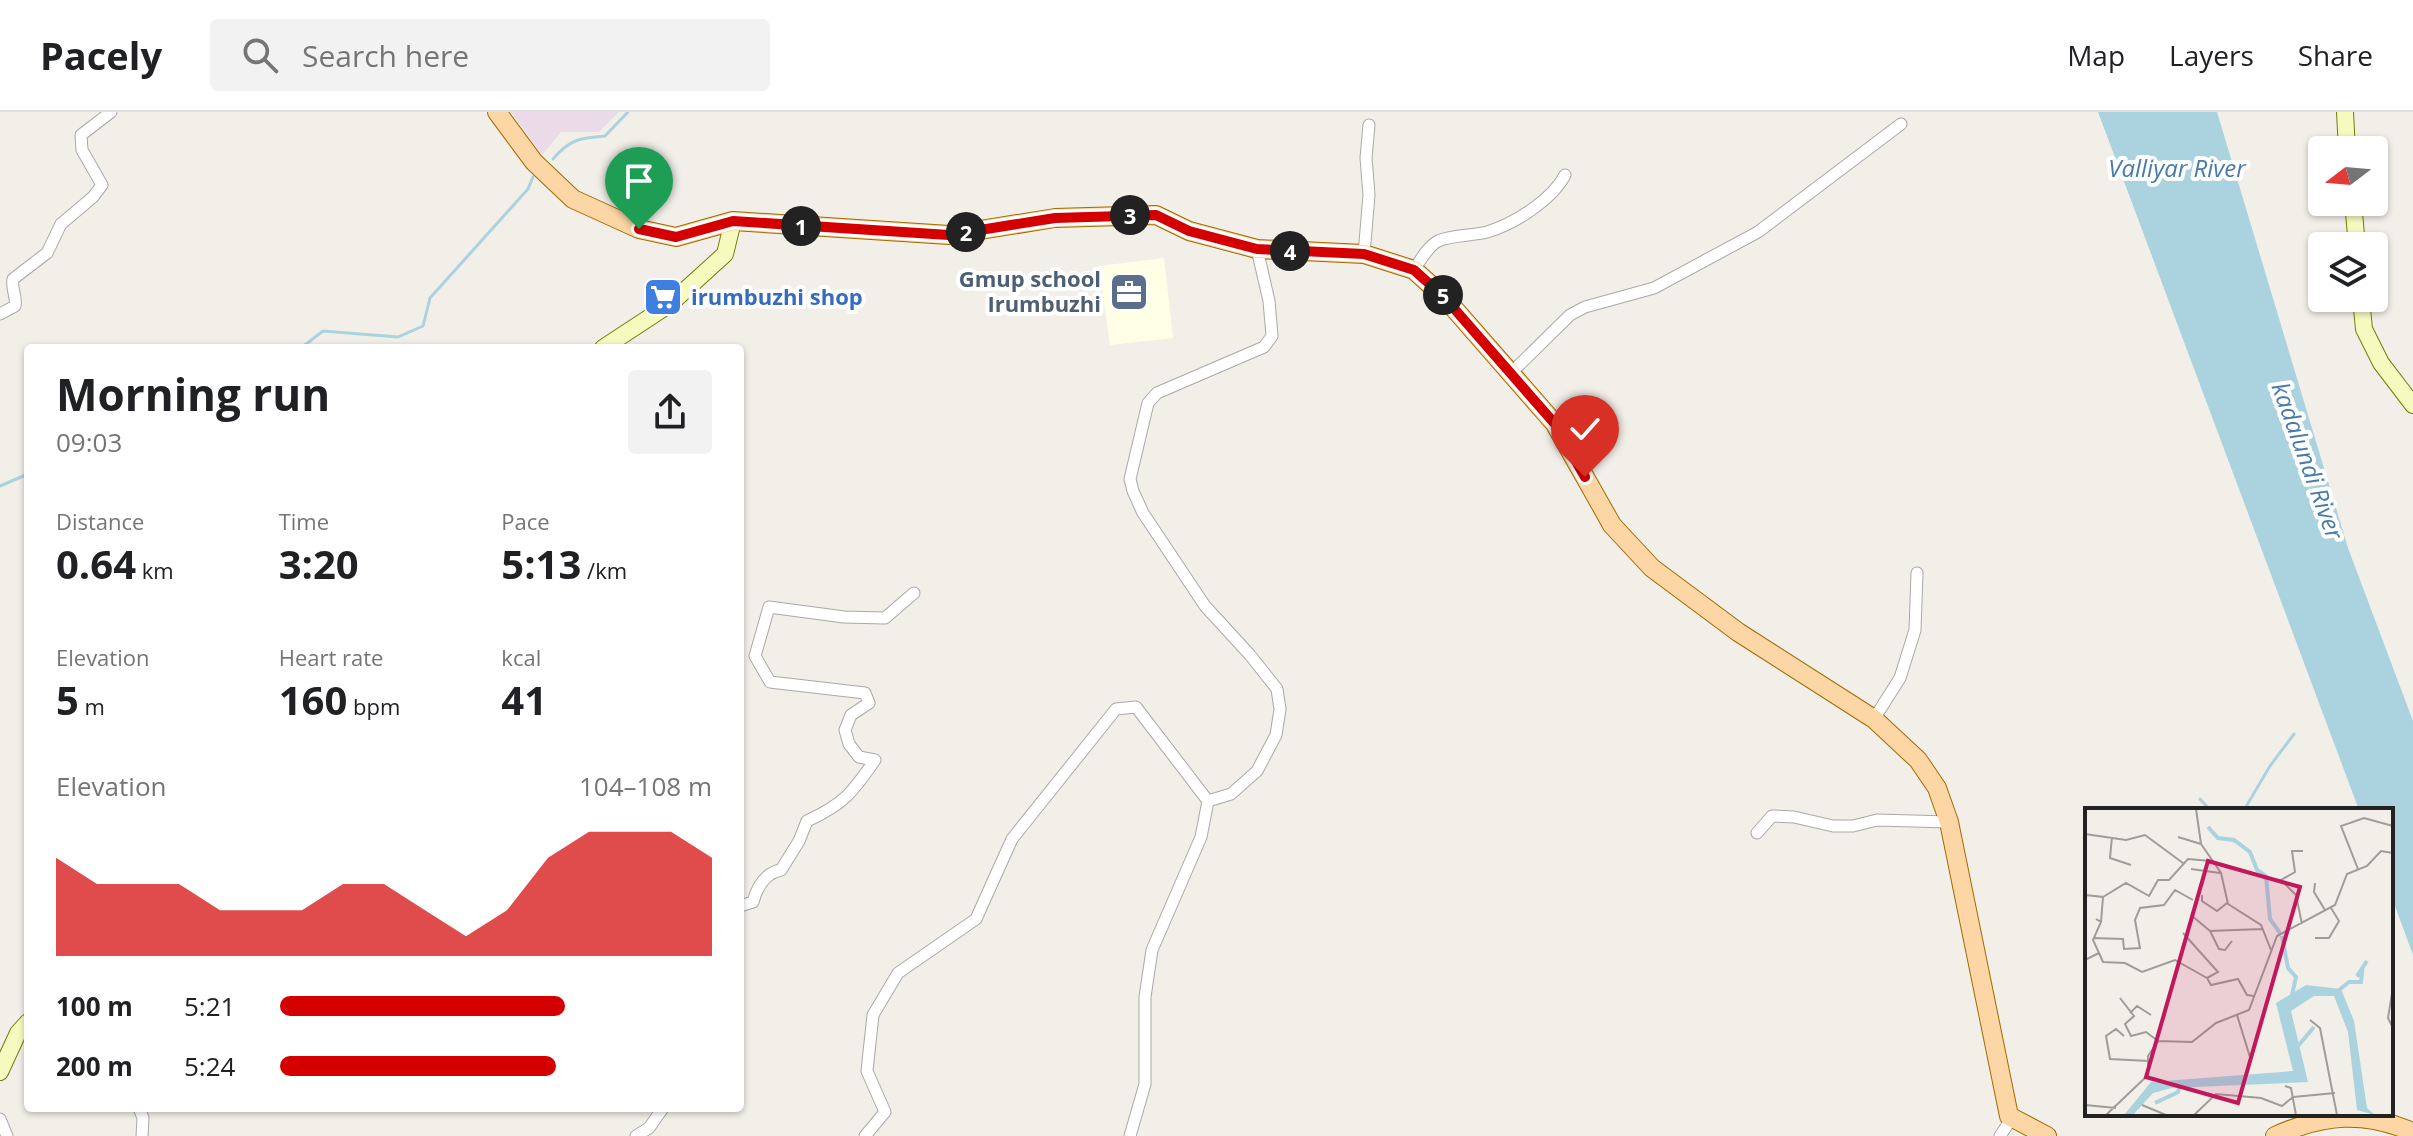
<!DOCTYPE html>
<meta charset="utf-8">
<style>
body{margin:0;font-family:"Open Sans",sans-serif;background:#f2f2f2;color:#202124;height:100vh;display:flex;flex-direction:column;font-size:30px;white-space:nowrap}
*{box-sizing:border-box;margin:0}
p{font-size:26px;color:#757577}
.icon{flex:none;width:44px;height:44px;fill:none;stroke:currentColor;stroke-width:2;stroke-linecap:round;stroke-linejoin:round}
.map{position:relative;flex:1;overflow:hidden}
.details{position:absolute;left:24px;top:232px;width:720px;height:768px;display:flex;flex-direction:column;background:#fff;border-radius:8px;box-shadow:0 2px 6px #0004}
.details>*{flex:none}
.needle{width:52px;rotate:254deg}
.tools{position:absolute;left:2308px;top:24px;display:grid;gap:16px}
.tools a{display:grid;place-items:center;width:80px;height:80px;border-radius:8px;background:#fff;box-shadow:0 2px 6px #0004;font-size:40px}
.pin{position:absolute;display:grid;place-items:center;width:68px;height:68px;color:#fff;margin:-82px -34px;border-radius:50% 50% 50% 0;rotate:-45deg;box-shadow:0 0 8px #0007}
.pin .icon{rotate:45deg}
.km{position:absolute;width:40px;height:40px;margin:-20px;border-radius:50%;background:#222;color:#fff;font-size:22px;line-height:40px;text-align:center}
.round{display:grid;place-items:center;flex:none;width:84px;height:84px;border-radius:8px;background:#f2f2f2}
.headline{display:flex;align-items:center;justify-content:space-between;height:136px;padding:0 32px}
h1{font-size:44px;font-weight:700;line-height:60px}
.stats{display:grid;grid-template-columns:repeat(3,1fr);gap:12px;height:136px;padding:8px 32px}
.stats div{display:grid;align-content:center}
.stats b{font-size:40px;font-weight:700}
.stats small{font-size:22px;font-weight:400}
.stats p{font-size:22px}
.chart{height:224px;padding:16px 32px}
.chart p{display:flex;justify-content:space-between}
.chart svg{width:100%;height:144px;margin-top:8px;fill:#d40000;opacity:.7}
ul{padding:0 32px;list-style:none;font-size:26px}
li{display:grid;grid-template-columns:128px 96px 1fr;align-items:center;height:60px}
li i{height:20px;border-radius:10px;background:#d40000}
header{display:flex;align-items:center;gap:48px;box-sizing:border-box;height:112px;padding:0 40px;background:#fff;border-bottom:2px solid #e0e0e0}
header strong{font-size:38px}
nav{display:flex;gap:44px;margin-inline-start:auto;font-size:28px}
.search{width:560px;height:72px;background:#f2f2f2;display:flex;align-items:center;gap:20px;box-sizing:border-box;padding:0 28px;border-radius:8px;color:#757577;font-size:30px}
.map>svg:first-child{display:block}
.industrial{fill:#ebdbe8}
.education{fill:#ffffe5}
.water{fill:#aad3df}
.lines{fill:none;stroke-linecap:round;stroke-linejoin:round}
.stream{stroke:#aad3df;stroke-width:3}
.street-casing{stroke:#a9a9a9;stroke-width:13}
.secondary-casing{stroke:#707d05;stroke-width:18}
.primary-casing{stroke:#a06b00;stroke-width:20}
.street{stroke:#fff;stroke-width:11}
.secondary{stroke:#f7fabf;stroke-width:16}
.primary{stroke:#fcd6a4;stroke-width:18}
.route-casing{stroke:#fff;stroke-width:16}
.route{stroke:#d40000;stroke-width:10}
.labels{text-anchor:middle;stroke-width:8;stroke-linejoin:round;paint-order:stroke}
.service-label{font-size:22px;font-weight:bold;fill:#4e5e75;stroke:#fff;text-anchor:end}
.shop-label{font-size:22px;font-weight:bold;fill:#366cbe;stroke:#fff;text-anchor:start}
.water-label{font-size:24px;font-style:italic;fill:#4a7aab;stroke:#fff}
.inset-river{fill:none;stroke:#aad3df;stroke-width:4}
.inset-road{fill:none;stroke:#9f9d99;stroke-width:2}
.view{fill:#c2185b;fill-opacity:0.15;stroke:#c2185b;stroke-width:4}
.inset-edge{fill:none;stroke:#222;stroke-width:4}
</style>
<header>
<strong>Pacely</strong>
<div class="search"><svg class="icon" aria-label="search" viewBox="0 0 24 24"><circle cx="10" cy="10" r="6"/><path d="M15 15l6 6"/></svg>Search here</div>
<nav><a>Map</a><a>Layers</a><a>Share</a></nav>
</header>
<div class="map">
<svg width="2413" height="1024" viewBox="0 0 2413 1024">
<rect width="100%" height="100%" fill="#f2efe9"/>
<polygon class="industrial" points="511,0 619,0 599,20 561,20 542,43"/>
<polygon class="education" points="1164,146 1173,226 1110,233 1099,154"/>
<polygon class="water" points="2098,0 2217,0 2348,436 2413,609 2413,843 2391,783 2391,698 2359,698"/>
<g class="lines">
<g class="stream">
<path d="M553,47C570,27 580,26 605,24L628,0"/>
<polyline points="301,236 323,219 398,225 423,214 430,186 528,77 533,65"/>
<polyline points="0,374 28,362"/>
<polyline points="2200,687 2210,698"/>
<polyline points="2244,698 2270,654 2294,622"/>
</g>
<defs>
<g id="street">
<polyline points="1364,142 1369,83 1366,46 1369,13"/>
<path d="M1414,158C1420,149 1427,135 1438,129C1451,123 1472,124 1487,120C1514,112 1552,88 1565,63"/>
<path d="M0,202L15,194C17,185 11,177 13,167L47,141L61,112L93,85L102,73L82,38L81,23L111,0"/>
<polyline points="1510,262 1570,203 1585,195 1654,176 1758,120 1901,12"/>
<polyline points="1874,607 1900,566 1915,518 1917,461"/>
<polyline points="1757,721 1772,704 1794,705 1833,714 1853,714 1877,708 1949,710"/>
<path d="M740,794L753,790C757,775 765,761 781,758L799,729L807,709C844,692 852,681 875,648L859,645L849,632L845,618L851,603L869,591L865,581L770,570L755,544L769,495L844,505L885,506L914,481"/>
<polyline points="139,996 143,1006 142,1024"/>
<polyline points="0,1007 7,1024"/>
<polyline points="636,1024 649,1016 663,996"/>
<polyline points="865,1024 885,1000 867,959 873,903 898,861 976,807 1012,727 1116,597 1136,595 1208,689 1231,682 1257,659 1276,623 1280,597 1277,577 1250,543 1205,494 1143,401 1133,379 1130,367 1148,291 1157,281 1264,235 1272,224 1269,189 1257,137"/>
<polyline points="1130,1024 1145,972 1145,885 1152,838 1201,725 1208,689"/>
<polyline points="2000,1024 2012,1006"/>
</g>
<g id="secondary">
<polyline points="2345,0 2347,38"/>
<polyline points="2353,90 2357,134"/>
<polyline points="2361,186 2364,217 2381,251 2413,293"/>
<polyline points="603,236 670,192 725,142 733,109"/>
<polyline points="0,960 18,921 28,910"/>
</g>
<g id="primary">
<polyline points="497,0 534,50 573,87 639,117 676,125 733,109 949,123 1055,106 1156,103 1189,119 1257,137 1364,142 1414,158 1444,185 1555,312 1612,413 1652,456 1738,520 1874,607 1918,648 1937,676 1949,710 2009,1004 2047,1024"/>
<path d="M2275,1024C2324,1002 2364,999 2413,1020"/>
</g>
</defs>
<use href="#street" class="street-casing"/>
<use href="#secondary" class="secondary-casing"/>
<use href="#primary" class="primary-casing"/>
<use href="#street" class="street"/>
<use href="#secondary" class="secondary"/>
<use href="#primary" class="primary"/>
</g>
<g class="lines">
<defs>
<polyline id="route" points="639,117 676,125 733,109 949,123 1055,106 1156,103 1189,119 1257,137 1364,142 1414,158 1444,185 1555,312 1585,365"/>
</defs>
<use href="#route" class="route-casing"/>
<use href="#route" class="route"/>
</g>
<defs>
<symbol id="office-square" viewBox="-11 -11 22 22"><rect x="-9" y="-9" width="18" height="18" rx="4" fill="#5c6f8a" stroke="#fff"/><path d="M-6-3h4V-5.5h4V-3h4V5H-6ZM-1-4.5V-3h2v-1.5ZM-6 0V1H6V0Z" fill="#fff"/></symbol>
<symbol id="supermarket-square" viewBox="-11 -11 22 22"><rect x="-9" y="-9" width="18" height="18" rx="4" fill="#3f7fe0" stroke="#fff"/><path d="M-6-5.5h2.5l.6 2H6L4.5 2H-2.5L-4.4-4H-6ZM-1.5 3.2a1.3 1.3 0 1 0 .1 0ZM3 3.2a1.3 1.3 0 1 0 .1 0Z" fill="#fff"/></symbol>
</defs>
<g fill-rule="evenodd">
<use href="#office-square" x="1107" y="158" width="44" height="44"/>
<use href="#supermarket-square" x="641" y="163" width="44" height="44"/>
</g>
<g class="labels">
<g class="service-label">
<text x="1101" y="175">Gmup school<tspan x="1101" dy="25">Irumbuzhi</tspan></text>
</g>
<g class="shop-label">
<text x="691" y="193">irumbuzhi shop</text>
</g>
<g class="water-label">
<text x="2177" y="65">Valliyar River</text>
<text transform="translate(2307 349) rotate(70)" y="8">kadalundi River</text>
</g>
</g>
<g transform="translate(2085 696)">
<rect width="308" height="308" fill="#f2efe9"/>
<path d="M221,177L256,181L269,213L282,300L290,307L272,302L263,224L249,188H229L206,203L223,274L87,280L68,285L48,307H39L66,274L208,263L191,195Z" fill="#aad3df"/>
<path class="inset-river" d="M123,19L133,30L149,32L165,44L172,62L181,68L185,111L195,125M197,128L203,160L211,169L207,187M253,183L264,174H276L277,165L272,168L282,153M213,238L229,219M70,295L93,284L95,277"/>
<path class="inset-road" d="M111,1L116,36L136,65L143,96L176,117L186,142M0,26L41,32L60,27L98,55M27,29L25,50L46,57M93,29L116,36M106,61L135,65M273,61L256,18L279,10L308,18M230,75L229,84L240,102M0,87L18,89L16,114M117,87V93L132,103L142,95M18,89L41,75L64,88L73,72H84L103,51L126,53M106,107L125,123M217,116L211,87L196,72L210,64L207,43H218M98,125L133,164L122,170L126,177L153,171L162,187L169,188M8,130L38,131L39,141L55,140L50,112L55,100L79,97L90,82L108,92M230,130H244L254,113L246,100M147,133L140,142L134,141L125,123L177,121M14,145L18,154L40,155L57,164L90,152L122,170M0,152L14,145L8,132L16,114L11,111M308,179L303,210L308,220M35,190L49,208L40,216L46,228L61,224L73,233M45,205L52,198L66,207M152,207L165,249M225,212L235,220L252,307M39,228L31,221L21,228L25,251L64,253M200,278L206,280L211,307M208,289L250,285M0,297L31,300M57,297L81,307M21,307L63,267V248L73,233L107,234L131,215L164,202L192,128L250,97L262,66L282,58L296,43L308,45M109,307L131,286L176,290L197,298L208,289"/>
<path class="view" d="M123,53L215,79L153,295L61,269Z"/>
<rect width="308" height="308" class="inset-edge"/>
</g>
</svg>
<div class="tools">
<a><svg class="needle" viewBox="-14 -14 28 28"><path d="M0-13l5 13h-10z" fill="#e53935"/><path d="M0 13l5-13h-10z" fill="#757577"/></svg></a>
<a><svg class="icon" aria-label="layers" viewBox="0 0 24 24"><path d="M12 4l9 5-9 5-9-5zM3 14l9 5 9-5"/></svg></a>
</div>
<div class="pin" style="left:639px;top:117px;background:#1e9e55"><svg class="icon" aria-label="arrive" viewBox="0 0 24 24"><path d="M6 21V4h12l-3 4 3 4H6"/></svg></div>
<div class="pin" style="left:1585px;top:365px;background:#d93025"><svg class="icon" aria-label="check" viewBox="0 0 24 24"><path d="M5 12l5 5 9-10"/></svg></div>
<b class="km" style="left:801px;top:114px">1</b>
<b class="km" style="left:966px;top:120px">2</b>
<b class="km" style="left:1130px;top:103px">3</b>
<b class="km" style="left:1290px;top:139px">4</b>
<b class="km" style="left:1443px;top:183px">5</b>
<section class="details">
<div class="headline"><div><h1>Morning run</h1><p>09:03</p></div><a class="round"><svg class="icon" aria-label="share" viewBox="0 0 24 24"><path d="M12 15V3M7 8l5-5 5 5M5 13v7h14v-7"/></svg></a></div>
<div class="stats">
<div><p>Distance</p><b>0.64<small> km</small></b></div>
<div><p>Time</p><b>3:20</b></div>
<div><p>Pace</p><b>5:13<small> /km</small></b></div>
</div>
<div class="stats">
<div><p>Elevation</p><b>5<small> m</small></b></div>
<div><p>Heart rate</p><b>160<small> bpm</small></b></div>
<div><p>kcal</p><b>41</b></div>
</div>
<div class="chart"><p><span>Elevation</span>104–108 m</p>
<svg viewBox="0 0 160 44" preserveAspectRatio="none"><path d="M0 44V14L10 22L20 22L30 22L40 30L50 30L60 30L70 22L80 22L90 30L100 38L110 30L120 14L130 6L140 6L150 6L160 14V44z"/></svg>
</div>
<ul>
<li><b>100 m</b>5:21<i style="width:66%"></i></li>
<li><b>200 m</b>5:24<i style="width:64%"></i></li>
</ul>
</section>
</div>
